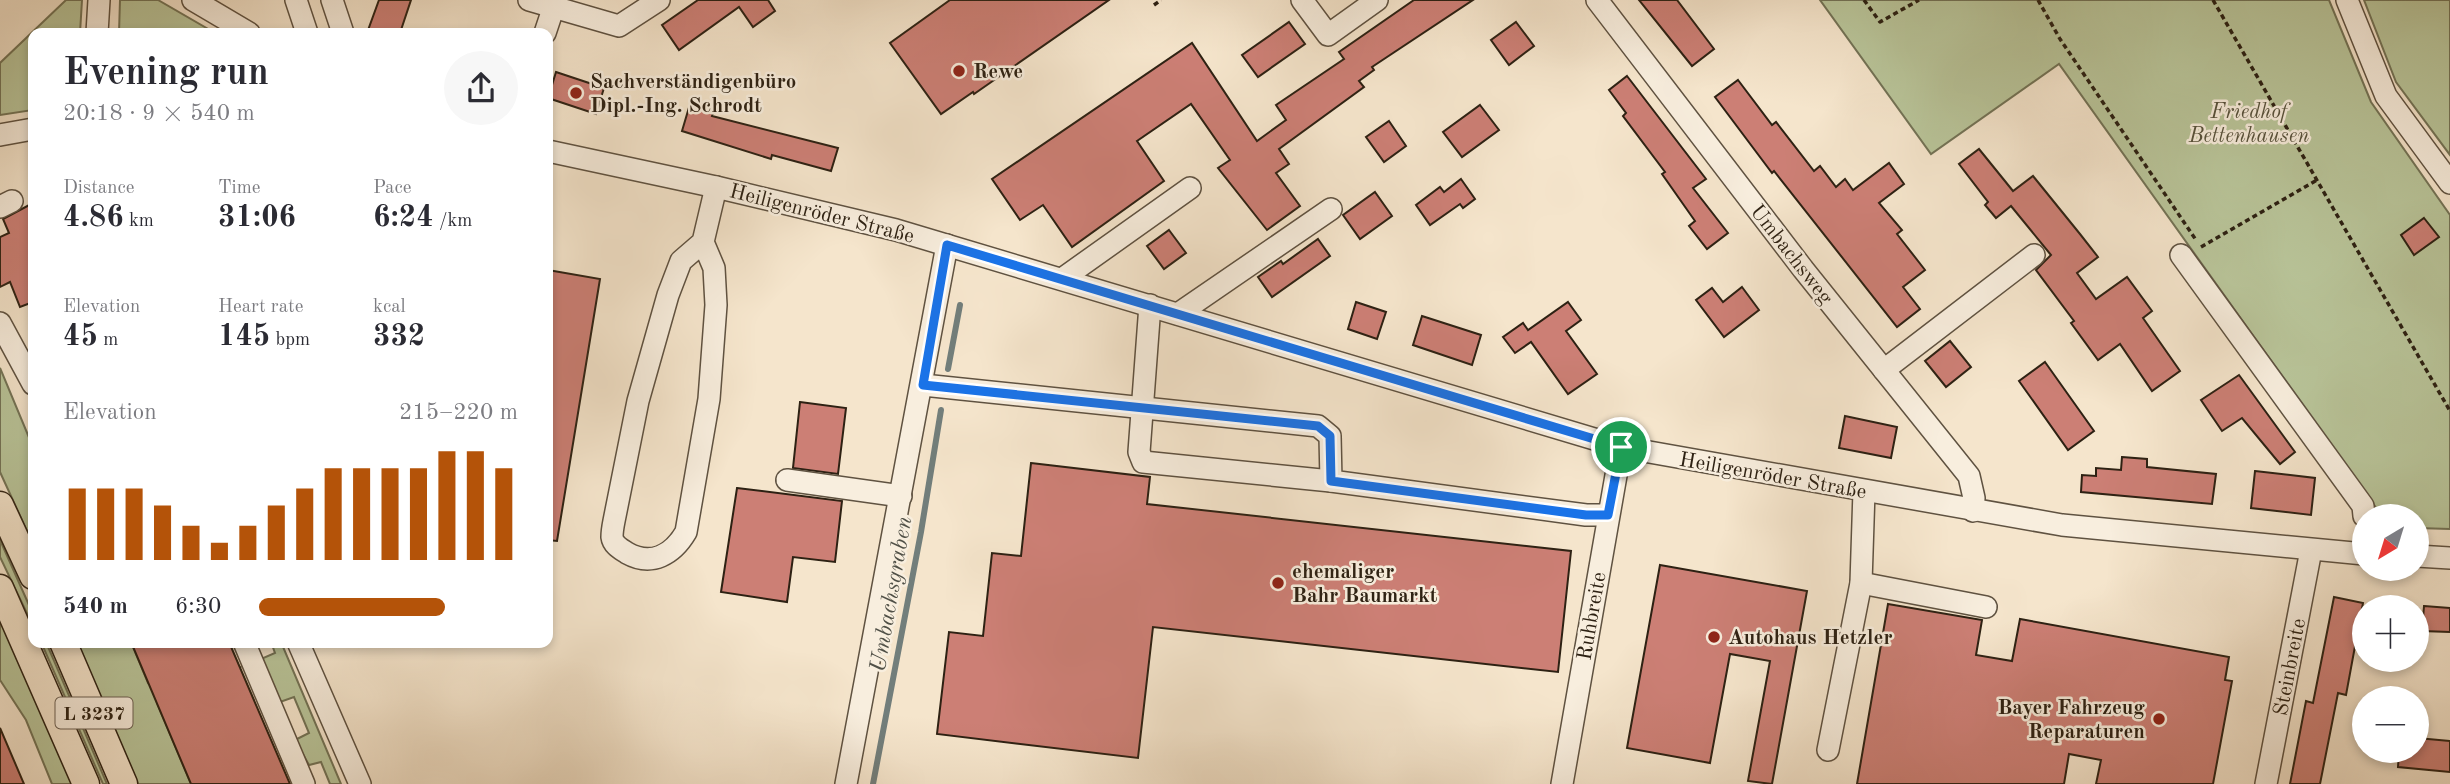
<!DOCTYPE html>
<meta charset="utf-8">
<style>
body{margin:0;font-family:"Old Standard TT",serif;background:#f7f7f7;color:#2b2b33;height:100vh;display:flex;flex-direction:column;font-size:26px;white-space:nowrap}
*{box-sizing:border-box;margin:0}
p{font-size:23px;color:#7c7c81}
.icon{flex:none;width:38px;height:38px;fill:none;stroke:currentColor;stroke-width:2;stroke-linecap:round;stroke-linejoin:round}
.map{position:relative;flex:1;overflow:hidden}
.drawer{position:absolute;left:28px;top:28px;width:525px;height:620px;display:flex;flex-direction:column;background:#fff;border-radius:14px;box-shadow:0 4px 10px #0003}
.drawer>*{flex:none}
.needle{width:46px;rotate:218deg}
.tools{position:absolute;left:2352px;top:504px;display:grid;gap:14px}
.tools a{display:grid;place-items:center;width:77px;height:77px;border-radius:50%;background:#fff;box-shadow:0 4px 10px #0003;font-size:35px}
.pin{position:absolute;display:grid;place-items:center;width:60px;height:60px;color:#fff;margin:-30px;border:4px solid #fff;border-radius:50%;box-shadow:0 2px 7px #0007}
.round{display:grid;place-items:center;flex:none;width:74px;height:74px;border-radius:37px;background:#f7f7f7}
.overview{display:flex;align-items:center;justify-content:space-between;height:119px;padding:0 35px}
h1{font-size:38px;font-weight:800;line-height:52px}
.figures{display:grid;grid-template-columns:repeat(3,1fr);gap:10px;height:119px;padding:7px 35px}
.figures div{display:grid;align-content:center}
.figures b{font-size:30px;font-weight:800}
.figures small{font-size:19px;font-weight:400}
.figures p{font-size:19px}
.chart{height:196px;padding:14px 35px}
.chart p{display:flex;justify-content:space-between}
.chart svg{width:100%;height:126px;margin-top:7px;stroke:#b45309;stroke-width:6}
ul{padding:0 35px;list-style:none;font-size:23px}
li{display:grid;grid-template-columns:112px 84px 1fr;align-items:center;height:52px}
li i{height:18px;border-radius:9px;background:#b45309}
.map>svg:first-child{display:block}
.green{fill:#b9c59a;stroke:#737356;stroke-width:2}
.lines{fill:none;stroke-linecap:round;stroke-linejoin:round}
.stream{stroke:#727e7b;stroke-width:6}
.building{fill:#cc7f75;stroke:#2d2113;stroke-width:2}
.minor-casing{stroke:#5f5241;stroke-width:24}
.major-casing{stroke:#2d2113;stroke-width:29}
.path{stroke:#2d2113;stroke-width:3.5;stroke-dasharray:5 3.5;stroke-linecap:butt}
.minor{stroke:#f8eede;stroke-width:21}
.major{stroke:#f5e5cc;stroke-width:26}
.route-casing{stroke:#fff;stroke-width:14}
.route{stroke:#1a73e8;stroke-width:9}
.poi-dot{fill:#8f2418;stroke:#f8eede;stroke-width:2.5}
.labels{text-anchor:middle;stroke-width:5;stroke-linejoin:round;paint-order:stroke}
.shield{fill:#f8eede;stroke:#6a5e50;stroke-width:2}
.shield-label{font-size:19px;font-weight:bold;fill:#2d2113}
.poi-label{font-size:21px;font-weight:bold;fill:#2d2113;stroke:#f8eede;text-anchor:start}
.park-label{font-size:21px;font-style:italic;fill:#57523c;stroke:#f8eede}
.street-label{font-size:21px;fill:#2d2113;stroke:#f8eede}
.water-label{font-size:23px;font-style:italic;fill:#505047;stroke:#f8eede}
</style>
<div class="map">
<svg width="2450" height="784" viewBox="0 0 2450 784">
<rect width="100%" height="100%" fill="#f5e5cc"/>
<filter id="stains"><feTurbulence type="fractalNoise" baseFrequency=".00286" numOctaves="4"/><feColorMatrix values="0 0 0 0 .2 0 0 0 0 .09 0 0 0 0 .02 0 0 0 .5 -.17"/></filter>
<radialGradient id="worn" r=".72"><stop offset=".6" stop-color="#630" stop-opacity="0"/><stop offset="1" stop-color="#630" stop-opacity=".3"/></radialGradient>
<g class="green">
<polygon points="66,0 82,0 80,33 33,33 33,110 0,115 0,63"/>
<polygon points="120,0 158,0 215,33 119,33"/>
<polygon points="1820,0 2329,0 2371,102 2450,215 2450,529 2417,528 2417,516 2382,516 2059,64 1931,154"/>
<polygon points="2364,0 2450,0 2450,155 2396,82"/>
<polygon points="0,368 33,447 33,544 0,472"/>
<polygon points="0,540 33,614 33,626 0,557"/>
<polygon points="0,620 72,784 52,784 26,720 0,680"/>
<polygon points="41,642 46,642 107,784 103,784"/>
<polygon points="77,642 131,642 148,683 208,660 240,667 157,703 191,784 138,784"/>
<polygon points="271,642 281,642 341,784 330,784 321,762 309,765 295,740 309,733 294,697 280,702 261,659 275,653"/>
</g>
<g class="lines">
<g class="stream">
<polyline points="948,369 960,305"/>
<polyline points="873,784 921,532 941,410"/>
</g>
</g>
<g class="building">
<polygon points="379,0 411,0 400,33 367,33"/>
<polygon points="698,0 768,0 775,11 753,27 739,7 679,50 662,25"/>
<polygon points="950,0 1109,0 974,94 973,92 941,114 890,43"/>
<polygon points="1414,0 1473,0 1372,67 1374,70 1359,81 1364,87 1279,149 1289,164 1276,173 1300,206 1267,230 1218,168 1230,160 1191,104 1137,141 1164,181 1072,247 1043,205 1020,220 992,179 1192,43 1257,141 1286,120 1276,105 1344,59 1339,52"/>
<polygon points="1639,0 1677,0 1714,49 1692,66"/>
<polygon points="1289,22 1305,44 1258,77 1242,55"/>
<polygon points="1516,22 1534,46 1509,65 1491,40"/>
<polygon points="556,72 604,88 596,114 548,98"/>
<polygon points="1627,76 1706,179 1693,188 1728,233 1707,249 1689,226 1695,221 1662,174 1665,172 1623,116 1626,113 1609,90"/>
<polygon points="1738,80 1772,125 1776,122 1814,171 1820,166 1836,187 1845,179 1853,190 1889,163 1904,184 1879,203 1902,230 1897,234 1925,270 1903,287 1920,309 1897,327 1774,171 1772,173 1715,97"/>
<polygon points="690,104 714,110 712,116 838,148 831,171 772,155 771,159 682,131"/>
<polygon points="1480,105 1499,130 1462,157 1443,132"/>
<polygon points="1389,121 1406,146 1384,162 1366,137"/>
<polygon points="1979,149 2013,191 2033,176 2080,234 2098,257 2077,273 2096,299 2127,277 2152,311 2143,318 2180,371 2152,391 2120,344 2098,360 2071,323 2074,321 2036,270 2051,255 2011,206 1996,218 1985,205 1988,202 1959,164"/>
<polygon points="1461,179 1475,199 1463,208 1460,204 1430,225 1416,205 1440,187 1444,192"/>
<polygon points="1375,192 1392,216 1360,239 1343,215"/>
<polygon points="33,203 33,302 20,307 10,282 0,287 0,237 9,233 3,219"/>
<polygon points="2424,218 2439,237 2414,255 2401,235"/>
<polygon points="1169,230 1186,253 1164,269 1147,246"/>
<polygon points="1318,239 1330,256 1272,297 1258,277 1281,261 1283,264"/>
<polygon points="548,270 600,279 557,541 548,540"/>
<polygon points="1742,287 1759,310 1724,337 1696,300 1712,288 1723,302"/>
<polygon points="1356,302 1386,312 1377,339 1348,329"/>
<polygon points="1568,302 1581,320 1566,331 1597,374 1568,394 1531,342 1515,353 1503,337 1523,323 1528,330"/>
<polygon points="1422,316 1481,335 1472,365 1413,345"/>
<polygon points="1950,341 1971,367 1946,387 1925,361"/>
<polygon points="2045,362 2094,431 2068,450 2019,381"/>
<polygon points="2239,375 2295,452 2280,464 2242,418 2222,431 2201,400"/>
<polygon points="800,402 846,408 838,474 793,468"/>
<polygon points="1845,416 1897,427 1891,458 1839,448"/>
<polygon points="2122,457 2147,459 2147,467 2216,474 2212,504 2081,492 2082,475 2096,476 2096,468 2121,470"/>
<polygon points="1031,463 1150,477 1147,504 1571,551 1558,672 1153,627 1138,758 937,734 949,632 983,636 992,553 1021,556"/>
<polygon points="2255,471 2315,478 2311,515 2251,508"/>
<polygon points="737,488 842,501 835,562 793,557 787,602 721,592"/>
<polygon points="1660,565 1807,591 1772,784 1748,781 1770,661 1730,654 1710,763 1627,748"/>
<polygon points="2334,597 2363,603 2346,695 2338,693 2320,784 2290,784 2306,701 2313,703"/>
<polygon points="1888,604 1982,620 1976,655 2012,661 2020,619 2229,657 2225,680 2232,681 2213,784 2096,784 2101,760 2069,754 2064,784 1857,784"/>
<polygon points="2424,606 2450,608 2450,632 2422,631"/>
<polygon points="131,642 229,642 290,784 191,784"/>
<polygon points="0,728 24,784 0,784"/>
<polygon points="2417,738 2450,741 2450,772 2398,767 2399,751 2417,751"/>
</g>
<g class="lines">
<defs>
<g id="minor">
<polyline points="193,0 249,33"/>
<polyline points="296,0 307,33"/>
<polyline points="332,0 343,33"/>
<polyline points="529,0 619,26 659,0"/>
<polyline points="1302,0 1328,35 1377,0"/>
<polyline points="1597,0 1803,269 1969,476 1974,498 1973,511"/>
<polyline points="2347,0 2386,96 2450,183"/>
<polyline points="97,33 99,0"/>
<polyline points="545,33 556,0"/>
<polyline points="0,135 33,129"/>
<polyline points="548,151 716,187 896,230 1621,447 2062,525 2364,554"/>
<polyline points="0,207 12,201"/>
<path d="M703,242L681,261L668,295L638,401L614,521C613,526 612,532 612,537C613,545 621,549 627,553C652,567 673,554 686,532L709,399L716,305L714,268L703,242L716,187"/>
<polyline points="2181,255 2363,506 2364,516"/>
<polyline points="1062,279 1190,188"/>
<polyline points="1150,305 1139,452 1143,462 1331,481"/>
<polyline points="1178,314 1331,209"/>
<polyline points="0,323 33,384"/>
<polyline points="1884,370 2034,255"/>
<polyline points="923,385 1318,426 1330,436 1331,481 1586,515 1608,515"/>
<polyline points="787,480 901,496"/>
<polyline points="2417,556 2450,558"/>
<polyline points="1861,583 1986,607"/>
<polyline points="244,642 304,784"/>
<polyline points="298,642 360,784"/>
<polyline points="1828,750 1861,583 1864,491"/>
<polyline points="846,784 947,245"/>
<polyline points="1562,784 1621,447"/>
<polyline points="2266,784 2311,550"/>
</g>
<g id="major">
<polyline points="0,505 33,576"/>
<polyline points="0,588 86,784"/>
<polyline points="63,642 124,784"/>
</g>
</defs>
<use href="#minor" class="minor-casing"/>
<use href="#major" class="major-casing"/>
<g class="path">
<polyline points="1864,0 1880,22 1919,0"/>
<polyline points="2038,0 2060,39 2196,240"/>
<polyline points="2213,0 2450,411"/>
<polyline points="1154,5 1161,0"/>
<polyline points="2201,247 2317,180"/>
</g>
<use href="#minor" class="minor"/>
<use href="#major" class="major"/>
</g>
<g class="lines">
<defs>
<polygon id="route" points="947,245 1621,447 1608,515 1586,515 1331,481 1330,436 1318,426 923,385"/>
</defs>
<use href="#route" class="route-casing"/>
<use href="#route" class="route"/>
</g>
<g class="poi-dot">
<circle cx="959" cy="71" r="7"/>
<circle cx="576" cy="93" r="7"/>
<circle cx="1278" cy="583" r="7"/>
<circle cx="1714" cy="637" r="7"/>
<circle cx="2159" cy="719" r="7"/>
</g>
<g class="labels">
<rect class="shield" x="55.5" y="697.5" width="77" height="31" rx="5"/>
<g class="shield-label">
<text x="94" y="720">L 3237</text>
</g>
<g class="poi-label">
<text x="973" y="78">Rewe</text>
<text x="590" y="88">Sachverständigenbüro<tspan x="590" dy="24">Dipl.-Ing. Schrodt</tspan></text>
<text x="1292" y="578">ehemaliger<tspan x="1292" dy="24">Bahr Baumarkt</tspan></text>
<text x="1728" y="644">Autohaus Hetzler</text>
<text x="2145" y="714" text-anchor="end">Bayer Fahrzeug<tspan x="2145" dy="24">Reparaturen</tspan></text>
</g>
<g class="park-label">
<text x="2249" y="118">Friedhof<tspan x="2249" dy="24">Bettenhausen</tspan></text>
</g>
<g class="street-label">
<text transform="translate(822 213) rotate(14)" y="7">Heiligenröder Straße</text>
<text transform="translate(1792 254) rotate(52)" y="7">Umbachsweg</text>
<text transform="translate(1773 475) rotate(10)" y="7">Heiligenröder Straße</text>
<text transform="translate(1591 616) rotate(-80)" y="7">Ruhbreite</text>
<text transform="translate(2289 667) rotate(-79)" y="7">Steinbreite</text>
</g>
<g class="water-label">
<text transform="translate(890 594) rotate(-80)" y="8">Umbachsgraben</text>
</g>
</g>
<rect width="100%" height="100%" filter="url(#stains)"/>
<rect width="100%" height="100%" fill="url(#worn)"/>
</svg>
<div class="tools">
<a><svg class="needle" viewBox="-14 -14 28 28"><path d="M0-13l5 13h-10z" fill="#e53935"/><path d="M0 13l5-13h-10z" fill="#7c7c81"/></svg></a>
<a>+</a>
<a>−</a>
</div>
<div class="pin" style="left:1621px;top:447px;background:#1e9e55"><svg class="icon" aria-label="arrive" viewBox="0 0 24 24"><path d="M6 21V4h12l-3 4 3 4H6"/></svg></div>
<section class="drawer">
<div class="overview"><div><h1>Evening run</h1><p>20:18 · 9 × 540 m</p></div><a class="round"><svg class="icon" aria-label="share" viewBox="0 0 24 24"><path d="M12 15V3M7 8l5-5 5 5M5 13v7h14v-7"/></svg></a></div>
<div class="figures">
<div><p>Distance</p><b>4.86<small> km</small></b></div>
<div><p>Time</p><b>31:06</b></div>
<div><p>Pace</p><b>6:24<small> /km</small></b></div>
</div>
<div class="figures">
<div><p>Elevation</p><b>45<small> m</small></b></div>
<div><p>Heart rate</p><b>145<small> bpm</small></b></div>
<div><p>kcal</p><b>332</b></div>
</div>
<div class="chart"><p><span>Elevation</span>215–220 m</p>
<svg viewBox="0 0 160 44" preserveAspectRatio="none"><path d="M5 44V19M15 44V19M25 44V19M35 44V25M45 44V32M55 44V38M65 44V32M75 44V25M85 44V19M95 44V12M105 44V12M115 44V12M125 44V12M135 44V6M145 44V6M155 44V12"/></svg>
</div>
<ul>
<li><b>540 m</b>6:30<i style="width:72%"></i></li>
</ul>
</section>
</div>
